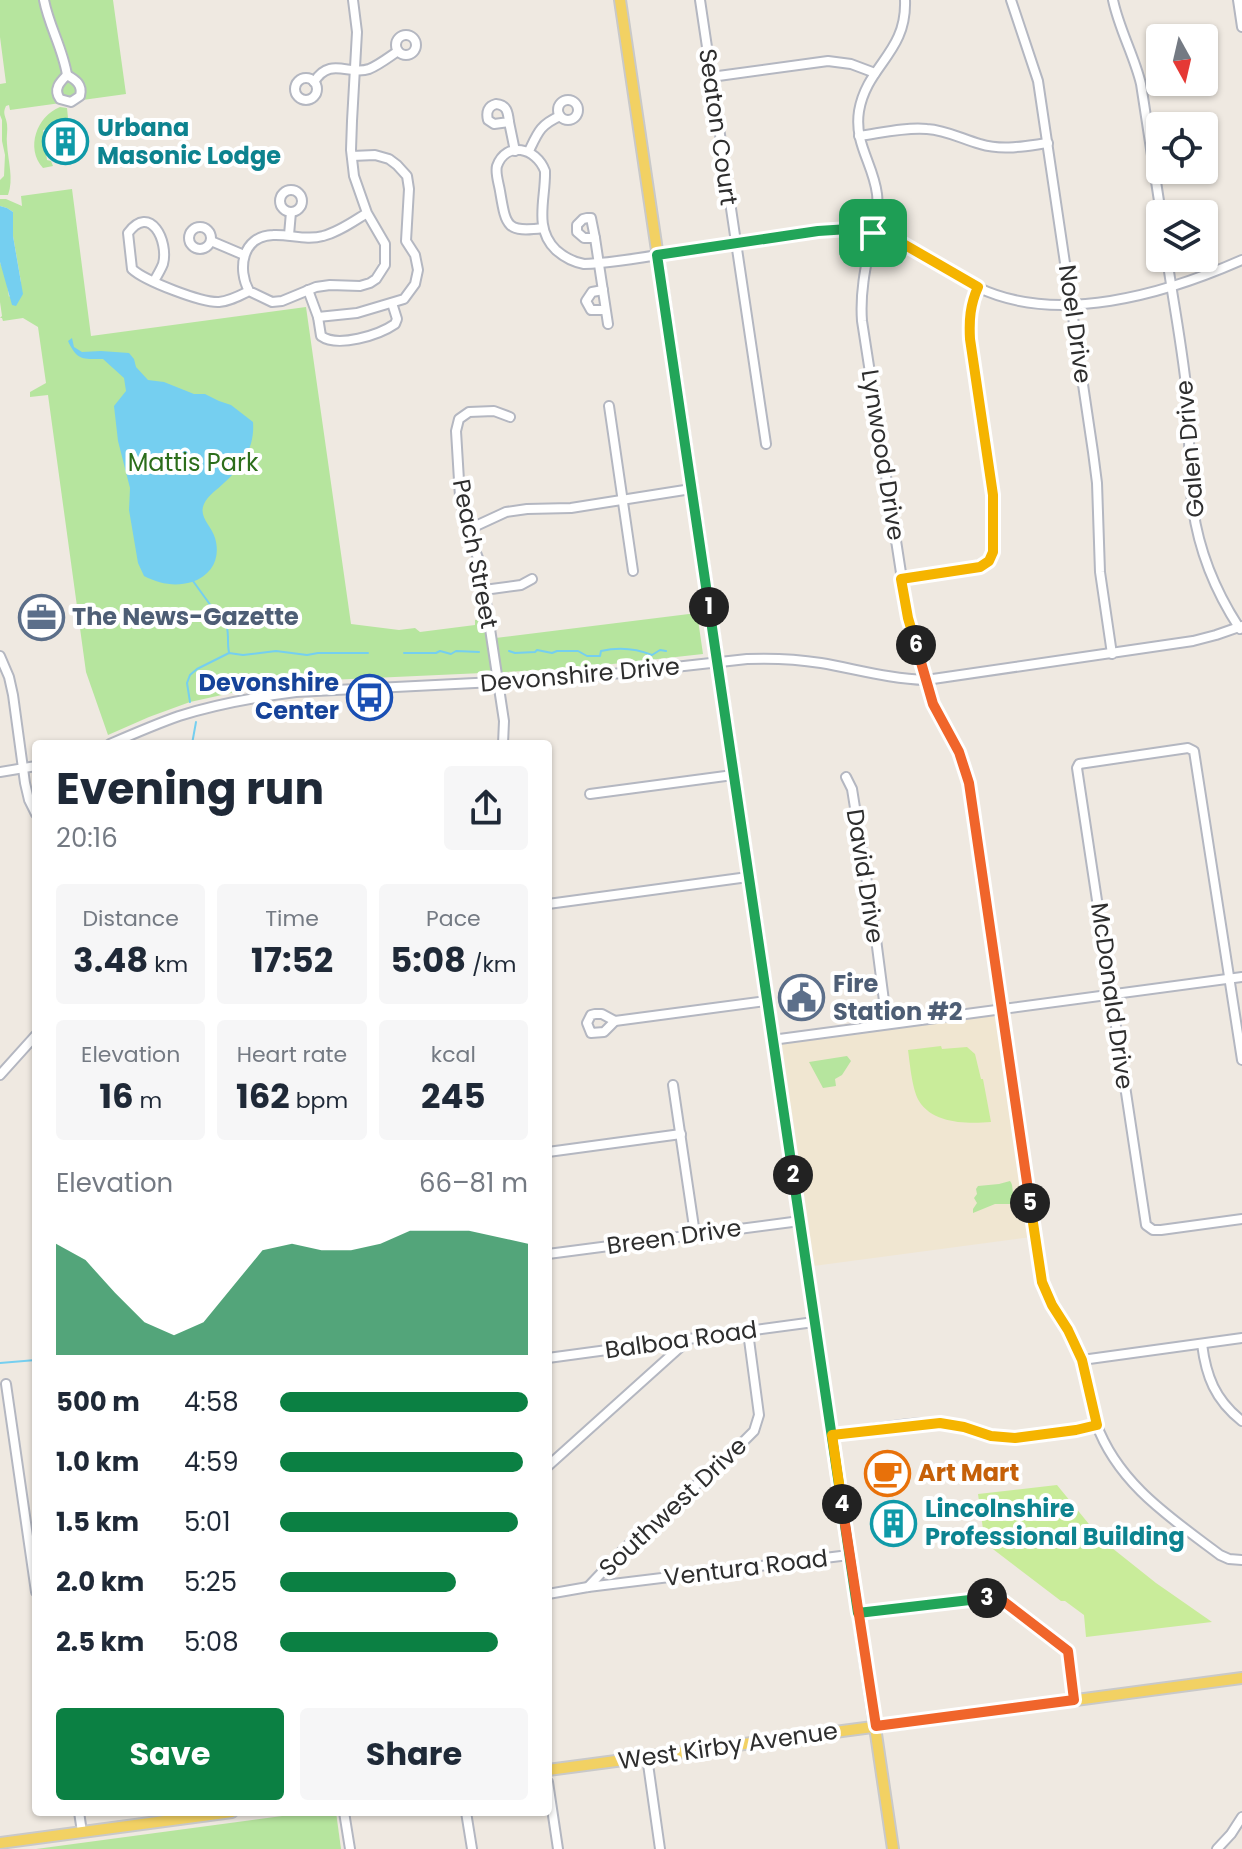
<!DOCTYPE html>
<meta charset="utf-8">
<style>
body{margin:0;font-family:Poppins,sans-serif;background:#f6f6f7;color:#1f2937;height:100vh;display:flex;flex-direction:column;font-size:30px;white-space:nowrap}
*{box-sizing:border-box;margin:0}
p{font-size:26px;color:#747a83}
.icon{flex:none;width:44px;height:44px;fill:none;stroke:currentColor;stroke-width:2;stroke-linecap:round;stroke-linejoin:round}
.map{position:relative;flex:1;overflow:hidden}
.drawer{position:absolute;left:32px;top:740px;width:520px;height:1076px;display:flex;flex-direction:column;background:#fff;border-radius:8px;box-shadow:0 2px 6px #0004}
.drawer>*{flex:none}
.needle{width:52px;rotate:172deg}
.tools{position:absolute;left:1146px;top:24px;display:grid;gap:16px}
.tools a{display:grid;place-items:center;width:72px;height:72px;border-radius:8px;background:#fff;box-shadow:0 2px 6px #0004;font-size:40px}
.pin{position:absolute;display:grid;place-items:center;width:68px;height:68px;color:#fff;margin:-34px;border-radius:16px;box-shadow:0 4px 12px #0006}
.km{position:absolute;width:40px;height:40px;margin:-20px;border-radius:50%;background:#222;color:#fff;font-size:22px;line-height:40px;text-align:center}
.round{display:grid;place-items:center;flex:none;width:84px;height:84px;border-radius:8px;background:#f6f6f7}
.overview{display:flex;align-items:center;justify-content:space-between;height:136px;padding:0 24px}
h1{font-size:44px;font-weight:700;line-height:60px}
.figures{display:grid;grid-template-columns:repeat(3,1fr);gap:12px;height:136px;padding:8px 24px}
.figures div{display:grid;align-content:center;border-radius:8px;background:#f6f6f7;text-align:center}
.figures b{font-size:34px;font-weight:700}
.figures small{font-size:22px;font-weight:400}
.figures p{font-size:22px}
.chart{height:224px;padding:16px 24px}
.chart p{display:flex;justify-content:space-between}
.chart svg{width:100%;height:144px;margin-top:8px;fill:#0b8043;opacity:.7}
.cta{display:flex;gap:16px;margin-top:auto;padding:16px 24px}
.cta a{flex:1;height:92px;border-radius:8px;background:#0b8043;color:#fff;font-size:32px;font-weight:700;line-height:92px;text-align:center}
.cta a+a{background:#f6f6f7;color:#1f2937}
ul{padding:0 24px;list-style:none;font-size:26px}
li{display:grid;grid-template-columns:128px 96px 1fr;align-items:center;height:60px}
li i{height:20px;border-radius:10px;background:#0b8043}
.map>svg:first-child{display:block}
.education{fill:#f0e6d1}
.green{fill:#b6e59e}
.pitch{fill:#c9ec9a}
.water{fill:#75cff0}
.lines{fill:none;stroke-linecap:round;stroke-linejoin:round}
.stream{stroke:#75cff0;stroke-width:2}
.minor-casing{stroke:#b4b7c1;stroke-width:12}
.major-casing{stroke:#c9c9c9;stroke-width:14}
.minor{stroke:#fff;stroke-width:8}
.major{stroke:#f2d163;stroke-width:10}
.split-1-casing{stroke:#fff;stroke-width:16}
.split-2-casing{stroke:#fff;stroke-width:16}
.split-3-casing{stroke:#fff;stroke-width:16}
.split-4-casing{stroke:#fff;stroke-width:16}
.split-5-casing{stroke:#fff;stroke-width:16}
.split-6-casing{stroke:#fff;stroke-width:16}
.split-7-casing{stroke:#fff;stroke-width:16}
.split-1{stroke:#22a559;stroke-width:10}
.split-2{stroke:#22a559;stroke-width:10}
.split-3{stroke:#22a559;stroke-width:10}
.split-4{stroke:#f0652b;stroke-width:10}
.split-5{stroke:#f5b400;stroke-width:10}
.split-6{stroke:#f0652b;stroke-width:10}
.split-7{stroke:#f5b400;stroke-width:10}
.labels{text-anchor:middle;stroke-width:8;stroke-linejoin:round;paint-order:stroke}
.street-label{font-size:24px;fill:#2e2e2e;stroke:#fff}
.culture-label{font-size:24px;font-weight:bold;fill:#0d838f;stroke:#fff;text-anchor:start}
.park-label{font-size:24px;fill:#2c6e1b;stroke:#fff}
.service-label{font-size:24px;font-weight:bold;fill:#4e5e75;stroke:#fff;text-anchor:start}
.transit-label{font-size:24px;font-weight:bold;fill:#164399;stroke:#fff;text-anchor:end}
.food-label{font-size:24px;font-weight:bold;fill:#c56008;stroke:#fff;text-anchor:start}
</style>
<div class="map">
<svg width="1242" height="1849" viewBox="0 0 1242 1849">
<rect width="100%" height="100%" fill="#efe9e1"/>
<polygon class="education" points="998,1013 1032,1237 806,1267 775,1042"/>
<g class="green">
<path d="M0,0H113L126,94L10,110L9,105L6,106C2,114 6,116 7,124C8,131 6,137 7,144C8,161 14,179 8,195H0V180L4,176L5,155L2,141V120L0,115V84L6,83L0,37Z"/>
<path d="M60,107L67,108L68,118H64L65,126L43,130L47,160L51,161L53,166L43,168C25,148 37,116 60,107Z"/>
<polygon points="72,189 91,336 306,307 351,624 399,630 415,628 420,632 475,625 475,620 480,619 484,621 487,639 697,613 703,654 567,669 307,681 258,687 190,702 149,717 108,735 86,672 48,395 30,397 30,392 46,383 38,327 23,318 3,321 2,318 0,318 2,316 0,302 0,262 6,277 9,297 21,282 13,236 13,212 7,208 0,206 0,199 6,199 22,206 21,196"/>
<polygon points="847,1056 851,1061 842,1075 835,1079 836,1086 823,1088 809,1062"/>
<path d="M1010,1181C1014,1185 1011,1194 1016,1201L1014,1204H995L973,1213V1209L977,1203L974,1198L977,1194L976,1189L978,1186L999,1184Z"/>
<polygon points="312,1812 336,1812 341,1849 36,1849"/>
</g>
<g class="pitch">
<path d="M941,1046L942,1049L967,1047L975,1054L981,1079H983L991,1122C968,1124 933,1124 919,1101C912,1089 910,1064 908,1050Z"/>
<polygon points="1057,1485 1102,1540 1156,1583 1212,1622 1086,1637 1084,1615 1065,1601 1061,1601 985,1543 978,1494"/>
</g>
<g class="water">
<polygon points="0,206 7,208 13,212 13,236 23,294 16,306 12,305 0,262"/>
<path d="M72,338L74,347L82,352L101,351L129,353L134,359L136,367L148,380L164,382L194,394H205L219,401L231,405L253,422C255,446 243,466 225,482C218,489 208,495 204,504C198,517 212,526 215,538C221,558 212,575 192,582C175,587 160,584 144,576L138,563L129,510L130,488L118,441L114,406L126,391L124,378L103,359C83,359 77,361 68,341Z"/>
</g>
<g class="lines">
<g class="stream">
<path d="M193,581L227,628C229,637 227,644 229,652"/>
<path d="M509,651L515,653L535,652L537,650L552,653L557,651H578L587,656H600L601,651C618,647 635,648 652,655L660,650L666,651"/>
<polyline points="404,653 436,653 440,651 451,654 456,651 479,652"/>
<polyline points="190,702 187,683 190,675 197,669 229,653 243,655 276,651 307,655 318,653 368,653"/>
<polyline points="192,744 196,722"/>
<polyline points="0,1363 36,1360"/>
</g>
<defs>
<g id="minor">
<path d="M44,0C49,26 63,49 67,75"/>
<path d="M353,0L357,32L352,121L351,150L354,176L367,213L385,244V265L376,279L370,283L360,286L330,285L316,287L282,301L272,302L249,291C237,269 242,236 273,235C290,234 306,241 323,236C339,232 354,221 367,213"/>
<polyline points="700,0 766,444"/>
<path d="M905,0C907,53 867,65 859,111C854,144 873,163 877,194C879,210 874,226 871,242C865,268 860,294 862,321L908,618L933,704L959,752L969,783L1039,1269C1047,1304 1066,1321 1078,1352C1088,1374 1088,1400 1096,1423C1118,1484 1171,1518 1220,1555L1229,1559L1242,1560"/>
<polyline points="1011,0 1038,81 1093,452 1097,483 1100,572 1112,654"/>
<path d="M1113,0C1119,29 1134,55 1141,84L1161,214"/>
<polyline points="1238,0 1242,27"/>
<circle cx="406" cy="45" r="10"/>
<path d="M67,75C76,80 83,85 80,96L71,102L60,99C53,89 60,82 67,75Z"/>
<polyline points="711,77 828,61 851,64 875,73"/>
<circle cx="306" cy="89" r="11"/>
<path d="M314,82C330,56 349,76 369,69C379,65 389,57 398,51"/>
<circle cx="568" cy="110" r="10"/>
<path d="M496,104C507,105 508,112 509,122L494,124L488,120C486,112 488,106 496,104Z"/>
<polyline points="509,122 515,151"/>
<path d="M859,136C881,133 905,127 927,129C946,130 962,139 980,144C1003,151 1025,146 1048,143"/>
<path d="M529,151C538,132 540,125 560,116"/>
<circle cx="291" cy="201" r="11"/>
<polygon points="587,218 591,218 595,238 584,238 577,232 577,225 583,219"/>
<circle cx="200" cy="238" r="11"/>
<path d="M543,228C506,233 506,226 500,191C499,184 495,173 497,166C506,141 536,147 545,171C546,198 533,228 556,250C565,258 573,262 584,264C613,263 641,258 669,253C703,248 737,243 771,238C797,234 824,228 850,230C899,233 935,266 977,287C1057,326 1165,294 1242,260"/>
<polyline points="289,235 291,212"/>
<polyline points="595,238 608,324"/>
<polyline points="211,241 244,255"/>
<path d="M1167,258C1174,307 1184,356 1188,405C1190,434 1188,463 1191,491C1195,541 1213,588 1240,629"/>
<path d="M154,281C157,276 161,269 163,264C169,241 150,203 128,233L132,269C145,281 202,303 219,302C230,301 239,296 249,291"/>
<path d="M308,290L318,317L321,336C338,348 379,335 395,324L397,319L392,303"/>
<polyline points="603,290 592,292 586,301 591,310 605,310"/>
<polyline points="318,317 357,313 404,299 415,284 418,270 415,255 406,241 409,189 407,176 397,165 389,159 375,155 352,156"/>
<polyline points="609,406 633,571"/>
<polyline points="467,530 506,512 527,509 571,508 691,489"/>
<polyline points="901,579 980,567 989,561 992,556 994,545 993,495 970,339 970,307 978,287"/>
<polyline points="484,590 521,585 532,579"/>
<polyline points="0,656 9,677 13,695 25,783 29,800 36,814"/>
<path d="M110,744C133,734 156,724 179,716C217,704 256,697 296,692L576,678L747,659C772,658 796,659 821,663C856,669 890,679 926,680L1193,641L1216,635L1242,626"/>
<polyline points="503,744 504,721 480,563 467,530 460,497 456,431 459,419 469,412 494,411 510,417"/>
<polyline points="0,772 36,766"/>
<polyline points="846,777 852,789 876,939 887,1024"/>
<polyline points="590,794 733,775"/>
<polyline points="548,904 748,877"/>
<polygon points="595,1014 602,1014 615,1021 604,1032 591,1033 587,1023 591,1015"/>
<polyline points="615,1021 766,1001"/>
<polyline points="772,1040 1242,977"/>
<polyline points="1242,1060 1194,751 1188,748 1079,764 1077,768 1146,1225 1153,1230 1161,1230 1242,1219"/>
<polyline points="0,1075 36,1035"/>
<polyline points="673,1085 695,1234"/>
<polyline points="548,1152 681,1134"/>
<polyline points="548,1254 800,1221"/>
<path d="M1202,1344C1206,1376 1215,1400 1242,1421"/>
<polyline points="548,1358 814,1322"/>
<polyline points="1082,1360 1242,1338"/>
<polyline points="6,1384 36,1592"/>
<path d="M832,1435C866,1431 910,1421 944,1423C963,1424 979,1435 998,1437C1030,1441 1066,1432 1097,1425"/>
<polyline points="548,1466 687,1341"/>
<polyline points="588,1587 626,1547 731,1454 754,1431 759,1415 748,1332"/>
<polyline points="548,1594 588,1587 849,1555"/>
<polyline points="858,1613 996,1598 1000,1599 1068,1651 1074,1700"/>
<polyline points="647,1757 660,1849"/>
<polyline points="548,1782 558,1849"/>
<polyline points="79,1812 82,1832"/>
<polyline points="344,1812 350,1849"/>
<polyline points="466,1812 472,1849"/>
<polyline points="1217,1849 1231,1834 1242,1817"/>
</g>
<g id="major">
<polyline points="620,0 893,1849"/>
<polyline points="548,1770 1242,1678"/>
<polyline points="0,1843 232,1812"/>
</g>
</defs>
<use href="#minor" class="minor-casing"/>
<use href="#major" class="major-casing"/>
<use href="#minor" class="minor"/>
<use href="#major" class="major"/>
</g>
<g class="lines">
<defs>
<polyline id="split-1" points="709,607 657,255 818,231 849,229 873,233"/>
<polyline id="split-2" points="709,607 793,1175"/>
<polyline id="split-3" points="793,1175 858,1613 987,1598"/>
<polyline id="split-4" points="842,1504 876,1726 1074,1700 1068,1651 1003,1601 996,1598 987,1598"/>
<polyline id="split-5" points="842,1504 832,1435 940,1423 964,1427 991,1436 1015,1438 1076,1430 1097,1425 1082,1360 1068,1330 1052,1305 1042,1282 1030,1203"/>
<polyline id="split-6" points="916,645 933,704 959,752 969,783 1030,1203"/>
<path id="split-7" d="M873,233L900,242L978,287C970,305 969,320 970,339L993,495V552L989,561L980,567L901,579L908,618L916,645"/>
</defs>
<use href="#split-1" class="split-1-casing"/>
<use href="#split-2" class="split-2-casing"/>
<use href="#split-3" class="split-3-casing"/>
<use href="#split-4" class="split-4-casing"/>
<use href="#split-5" class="split-5-casing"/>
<use href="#split-6" class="split-6-casing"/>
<use href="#split-7" class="split-7-casing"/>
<use href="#split-1" class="split-1"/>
<use href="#split-2" class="split-2"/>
<use href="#split-3" class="split-3"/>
<use href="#split-4" class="split-4"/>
<use href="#split-5" class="split-5"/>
<use href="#split-6" class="split-6"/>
<use href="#split-7" class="split-7"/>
</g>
<defs>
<symbol id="building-ring" viewBox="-11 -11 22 22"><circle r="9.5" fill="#fff" stroke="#0f9aa8" stroke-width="1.5"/><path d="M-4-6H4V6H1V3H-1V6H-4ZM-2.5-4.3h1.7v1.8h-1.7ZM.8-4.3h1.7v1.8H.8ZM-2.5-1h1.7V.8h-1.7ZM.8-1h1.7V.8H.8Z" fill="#0f9aa8"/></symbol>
<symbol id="office-ring" viewBox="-11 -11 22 22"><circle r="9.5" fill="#fff" stroke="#5c6f8a" stroke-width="1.5"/><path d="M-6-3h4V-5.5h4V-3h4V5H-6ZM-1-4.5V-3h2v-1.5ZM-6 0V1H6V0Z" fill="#5c6f8a"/></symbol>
<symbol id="bus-ring" viewBox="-11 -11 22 22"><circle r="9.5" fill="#fff" stroke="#1a4fb4" stroke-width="1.5"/><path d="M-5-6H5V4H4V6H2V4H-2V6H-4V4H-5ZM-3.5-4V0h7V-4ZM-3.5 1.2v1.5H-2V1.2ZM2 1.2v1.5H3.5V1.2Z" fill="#1a4fb4"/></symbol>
<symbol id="civic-ring" viewBox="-11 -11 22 22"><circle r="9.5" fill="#fff" stroke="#5c6f8a" stroke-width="1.5"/><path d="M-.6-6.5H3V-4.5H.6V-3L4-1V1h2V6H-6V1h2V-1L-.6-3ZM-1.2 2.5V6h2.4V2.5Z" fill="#5c6f8a"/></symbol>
<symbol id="cafe-ring" viewBox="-11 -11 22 22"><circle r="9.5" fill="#fff" stroke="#e8710a" stroke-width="1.5"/><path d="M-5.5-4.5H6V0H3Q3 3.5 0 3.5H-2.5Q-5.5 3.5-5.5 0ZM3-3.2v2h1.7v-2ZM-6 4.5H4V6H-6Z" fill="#e8710a"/></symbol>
</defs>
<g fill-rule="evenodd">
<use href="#building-ring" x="40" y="116" width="51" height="51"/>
<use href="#office-ring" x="16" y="592" width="51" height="51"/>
<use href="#bus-ring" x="344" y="672" width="51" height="51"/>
<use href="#civic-ring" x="776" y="972" width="51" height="51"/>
<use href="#cafe-ring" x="862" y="1448" width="51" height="51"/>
<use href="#building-ring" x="868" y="1498" width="51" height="51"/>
</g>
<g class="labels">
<g class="street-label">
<text transform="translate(718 127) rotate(82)" y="8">Seaton Court</text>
<text transform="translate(1075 324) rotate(82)" y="8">Noel Drive</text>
<text transform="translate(1190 449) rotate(-95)" y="8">Galen Drive</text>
<text transform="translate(883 455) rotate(81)" y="8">Lynwood Drive</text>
<text transform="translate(475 554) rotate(79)" y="8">Peach Street</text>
<text transform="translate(580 675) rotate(-5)" y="8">Devonshire Drive</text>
<text transform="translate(865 876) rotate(81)" y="8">David Drive</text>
<text transform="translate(1112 996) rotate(82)" y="8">McDonald Drive</text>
<text transform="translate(674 1237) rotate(-8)" y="8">Breen Drive</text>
<text transform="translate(681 1340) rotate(-8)" y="8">Balboa Road</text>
<text transform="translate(673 1507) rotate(-43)" y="8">Southwest Drive</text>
<text transform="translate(746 1568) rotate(-7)" y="8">Ventura Road</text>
<text transform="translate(728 1746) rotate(-8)" y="8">West Kirby Avenue</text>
</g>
<g class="culture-label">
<text x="97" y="136">Urbana<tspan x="97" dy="28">Masonic Lodge</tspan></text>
<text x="925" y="1517">Lincolnshire<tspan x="925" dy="28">Professional Building</tspan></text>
</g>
<g class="park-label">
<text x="193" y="471">Mattis Park</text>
</g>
<g class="service-label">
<text x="72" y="625">The News-Gazette</text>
<text x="833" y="992">Fire<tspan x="833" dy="28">Station #2</tspan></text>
</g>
<g class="transit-label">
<text x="339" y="691">Devonshire<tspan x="339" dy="28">Center</tspan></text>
</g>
<g class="food-label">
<text x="918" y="1481">Art Mart</text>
</g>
</g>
</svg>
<div class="tools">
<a><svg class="needle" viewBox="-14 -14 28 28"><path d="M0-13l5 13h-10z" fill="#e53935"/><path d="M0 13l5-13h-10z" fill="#747a83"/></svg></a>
<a><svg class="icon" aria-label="locate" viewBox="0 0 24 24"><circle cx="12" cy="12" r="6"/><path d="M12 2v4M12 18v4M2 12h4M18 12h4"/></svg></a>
<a><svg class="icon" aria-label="layers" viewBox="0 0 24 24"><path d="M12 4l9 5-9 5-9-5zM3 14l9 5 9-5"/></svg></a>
</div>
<div class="pin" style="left:873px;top:233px;background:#1e9e55"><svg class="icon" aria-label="arrive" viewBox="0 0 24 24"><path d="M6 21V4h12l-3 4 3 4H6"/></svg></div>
<b class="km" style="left:709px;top:607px">1</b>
<b class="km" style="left:793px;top:1175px">2</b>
<b class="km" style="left:987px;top:1598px">3</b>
<b class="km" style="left:842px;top:1504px">4</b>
<b class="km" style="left:1030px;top:1203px">5</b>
<b class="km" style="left:916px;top:645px">6</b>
<section class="drawer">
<div class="overview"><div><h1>Evening run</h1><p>20:16</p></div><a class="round"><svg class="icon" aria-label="share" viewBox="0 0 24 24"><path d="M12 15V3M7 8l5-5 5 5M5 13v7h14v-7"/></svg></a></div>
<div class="figures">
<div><p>Distance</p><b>3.48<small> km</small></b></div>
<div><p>Time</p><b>17:52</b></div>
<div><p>Pace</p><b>5:08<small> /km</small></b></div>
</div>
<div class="figures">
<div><p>Elevation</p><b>16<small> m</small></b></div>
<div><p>Heart rate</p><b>162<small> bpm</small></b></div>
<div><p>kcal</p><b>245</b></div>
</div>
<div class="chart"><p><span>Elevation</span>66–81 m</p>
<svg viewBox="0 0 160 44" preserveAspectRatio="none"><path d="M0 44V10L10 15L20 25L30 34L40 38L50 34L60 23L70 12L80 10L90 12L100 12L110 10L120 6L130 6L140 6L150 8L160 10V44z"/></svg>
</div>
<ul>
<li><b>500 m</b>4:58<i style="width:100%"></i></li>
<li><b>1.0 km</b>4:59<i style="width:98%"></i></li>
<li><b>1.5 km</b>5:01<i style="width:96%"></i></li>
<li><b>2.0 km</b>5:25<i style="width:71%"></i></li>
<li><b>2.5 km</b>5:08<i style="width:88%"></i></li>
</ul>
<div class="cta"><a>Save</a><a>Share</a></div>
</section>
</div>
